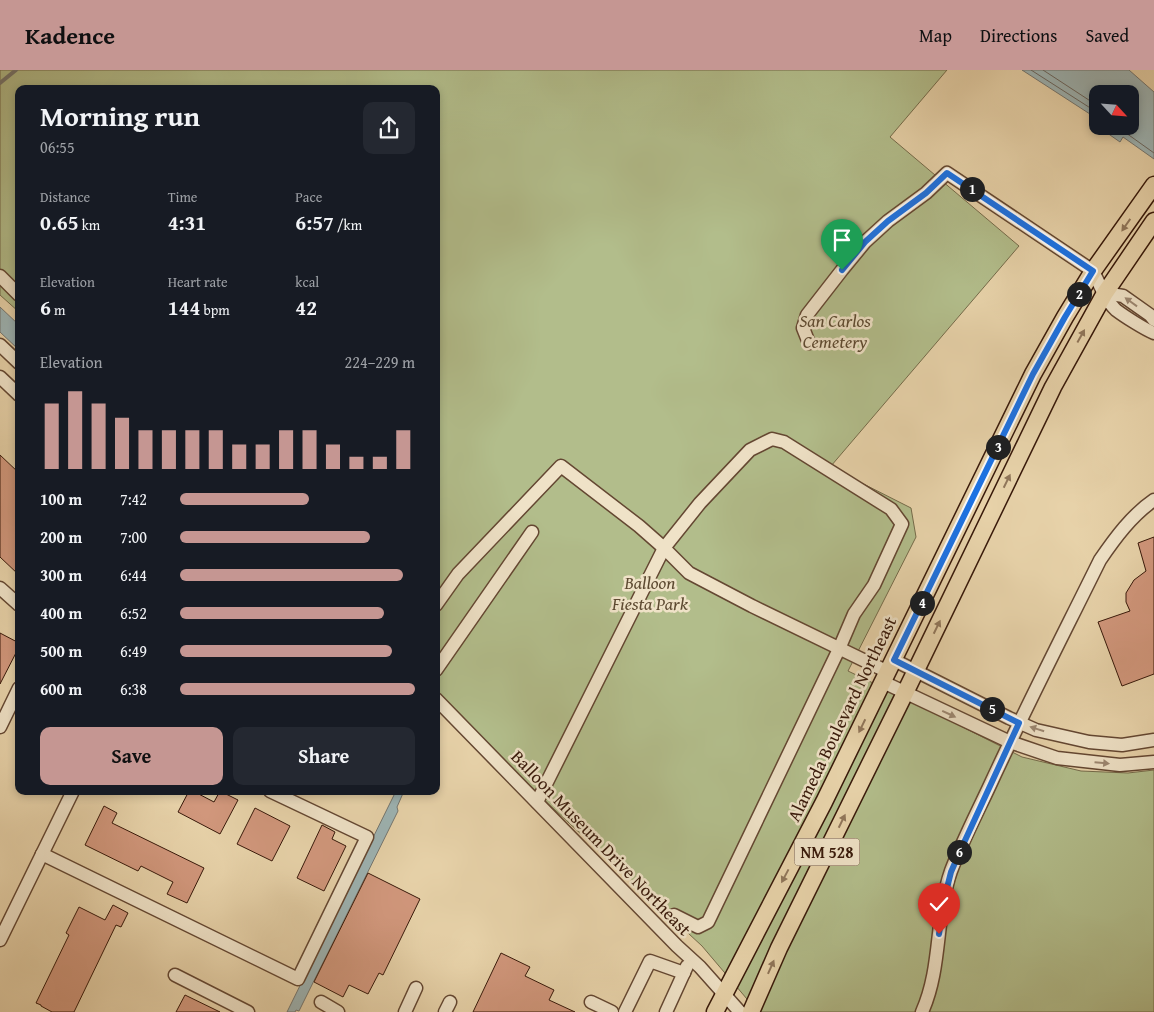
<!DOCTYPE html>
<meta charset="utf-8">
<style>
body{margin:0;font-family:"Gentium Book Plus",serif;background:#242831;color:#f1f3f6;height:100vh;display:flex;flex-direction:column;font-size:19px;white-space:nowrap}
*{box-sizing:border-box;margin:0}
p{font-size:16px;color:#9ea1a6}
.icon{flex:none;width:28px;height:28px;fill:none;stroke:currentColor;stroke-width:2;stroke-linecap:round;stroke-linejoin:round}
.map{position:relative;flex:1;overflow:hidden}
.details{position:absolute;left:15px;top:15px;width:425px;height:710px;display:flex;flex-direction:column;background:#171b24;border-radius:10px;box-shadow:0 2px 8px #0003}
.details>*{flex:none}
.needle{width:32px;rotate:116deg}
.buttons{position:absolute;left:1089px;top:15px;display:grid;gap:10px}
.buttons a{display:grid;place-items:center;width:50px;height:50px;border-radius:10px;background:#171b24;box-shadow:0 2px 8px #0003;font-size:25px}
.pin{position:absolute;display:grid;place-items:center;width:42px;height:42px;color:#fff;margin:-51px -21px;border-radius:50% 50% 50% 0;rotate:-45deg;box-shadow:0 0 5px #0007}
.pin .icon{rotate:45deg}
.km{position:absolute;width:25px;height:25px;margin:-12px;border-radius:50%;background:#222;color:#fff;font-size:14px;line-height:25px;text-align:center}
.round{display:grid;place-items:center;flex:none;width:52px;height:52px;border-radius:10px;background:#242831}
.summary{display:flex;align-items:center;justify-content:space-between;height:85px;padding:0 25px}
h1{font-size:28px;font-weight:700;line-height:38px}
.stats{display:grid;grid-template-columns:repeat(3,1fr);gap:8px;height:85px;padding:5px 25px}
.stats div{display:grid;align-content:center}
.stats b{font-size:21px;font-weight:700}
.stats small{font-size:14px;font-weight:400}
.stats p{font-size:14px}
.chart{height:140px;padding:10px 25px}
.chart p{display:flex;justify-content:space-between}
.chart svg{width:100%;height:90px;margin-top:5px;stroke:#c59692;stroke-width:6}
.primary-button{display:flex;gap:10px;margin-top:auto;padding:10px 25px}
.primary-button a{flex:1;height:58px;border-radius:10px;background:#c59692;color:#111;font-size:20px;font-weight:700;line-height:58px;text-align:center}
.primary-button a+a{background:#242831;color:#f1f3f6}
ul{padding:0 25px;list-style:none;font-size:16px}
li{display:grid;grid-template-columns:80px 60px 1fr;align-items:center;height:38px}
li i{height:12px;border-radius:6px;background:#c59692}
header{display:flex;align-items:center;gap:30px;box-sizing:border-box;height:70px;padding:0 25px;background:#c59692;color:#111}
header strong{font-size:24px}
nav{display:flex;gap:28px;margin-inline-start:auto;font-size:18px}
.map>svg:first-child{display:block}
.green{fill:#b2bd8b;stroke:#756b4a}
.water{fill:#9db4b4;stroke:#757670;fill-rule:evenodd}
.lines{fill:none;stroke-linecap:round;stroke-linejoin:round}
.shore{stroke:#6a665f;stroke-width:1}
.stream{stroke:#757670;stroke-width:4}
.building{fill:#d1977c;stroke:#38190a}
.minor-casing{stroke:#644732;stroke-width:15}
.major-casing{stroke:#38190a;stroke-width:19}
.minor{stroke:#efe2c7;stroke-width:12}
.major{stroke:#e7d2a9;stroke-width:16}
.oneway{fill:#90765a}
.oneway2{fill:#9d8872}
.route-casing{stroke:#fff;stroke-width:10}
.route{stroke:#1a73e8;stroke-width:6}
.labels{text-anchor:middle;stroke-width:5;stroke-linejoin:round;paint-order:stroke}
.shield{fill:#efe2c7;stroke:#6f5543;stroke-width:1}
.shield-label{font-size:16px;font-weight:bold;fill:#38190a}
.park-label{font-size:18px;font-style:italic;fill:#5d4a31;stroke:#efe2c7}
.street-label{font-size:18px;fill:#38190a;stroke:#efe2c7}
</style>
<header>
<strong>Kadence</strong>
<nav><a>Map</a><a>Directions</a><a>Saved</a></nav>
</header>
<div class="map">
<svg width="1154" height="942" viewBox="0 0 1154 942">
<rect width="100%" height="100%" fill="#e7d2a9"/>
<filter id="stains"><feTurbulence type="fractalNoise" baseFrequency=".004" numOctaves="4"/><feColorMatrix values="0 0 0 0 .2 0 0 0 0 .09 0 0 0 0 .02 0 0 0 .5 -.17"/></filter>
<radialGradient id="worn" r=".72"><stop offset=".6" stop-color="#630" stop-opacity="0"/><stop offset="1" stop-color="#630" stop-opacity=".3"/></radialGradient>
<polygon class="green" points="0,0 947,0 890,67 1019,176 831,396 826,395 911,438 916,467 848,601 923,637 1022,687 1081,701 1128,703 1154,700 1154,942 758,942 702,876 436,630 436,19 19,19 19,242 0,225"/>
<g class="water">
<path d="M1022,0H1129L1154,22V89L1123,67L1120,72L1090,51L1093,46ZM1098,24H1130V56H1098Z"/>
<polygon points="0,237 19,255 19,280 0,262"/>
<polygon points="396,721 404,721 397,737 398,741 299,941 296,940 295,942 287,942"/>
</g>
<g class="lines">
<g class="shore">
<polyline points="1031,0 1095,41 1098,46"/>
<polyline points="1043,0 1098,36"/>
<polyline points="1106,56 1117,64 1122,62 1126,63 1154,83"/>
</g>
<polyline class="stream" points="0,13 16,0"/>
</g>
<g class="building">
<polygon points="0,385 19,403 19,505 0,487"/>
<polygon points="1154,467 1154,604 1122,616 1098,552 1130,541 1126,532 1126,523 1134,510 1146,501 1138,473"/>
<polygon points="0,563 19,573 19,577 0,614"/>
<polygon points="189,721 193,721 214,732 220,721 238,730 220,764 178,742"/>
<polygon points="104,736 117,743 112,753 204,798 187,833 167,824 173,812 141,796 138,801 85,775"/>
<polygon points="255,738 290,756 272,791 237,774"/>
<polygon points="322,755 335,762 332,769 346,776 324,821 297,808"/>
<polygon points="368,803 420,829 383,905 379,903 368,924 349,915 343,927 314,912"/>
<polygon points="113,835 128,843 121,857 116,855 74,942 52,942 41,936 41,935 36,933 69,865 66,863 79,837 105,850"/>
<polygon points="501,883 530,897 525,906 554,920 549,930 575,942 473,942"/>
<polygon points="185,925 220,942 176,942"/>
</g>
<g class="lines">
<defs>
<g id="minor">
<polyline points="0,206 19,225"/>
<polyline points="1105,223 1123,226 1150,245 1154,250"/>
<path d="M809,273L803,258L807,245L842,200L865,172L888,151L926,123L947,103L1093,201C1099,213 1106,231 1116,240C1124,246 1144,259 1154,263"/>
<polyline points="0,275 19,293"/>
<polyline points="0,307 19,325"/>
<polyline points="0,518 19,535"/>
<polyline points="436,535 458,504 561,396 639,456 664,478 689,503 752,536 888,602"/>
<polyline points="894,590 1009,648 1036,660 1089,672 1122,675 1154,670"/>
<polyline points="436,600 532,462"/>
<polyline points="883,612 1010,672 1057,688 1120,695 1154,692"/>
<polyline points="436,629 677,876 700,897 740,942"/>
<polyline points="0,657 19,618"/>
<polyline points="537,732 664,478 700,433 750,380 772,369 784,372 891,439 902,454 874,515 854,544 839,579 708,852 698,857 674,845"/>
<polyline points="42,784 298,909 367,767 270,721"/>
<polyline points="0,870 73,721"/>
<polyline points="175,905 248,942"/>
<polyline points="321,932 338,942"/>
<polyline points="591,932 612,942"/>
<polyline points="405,942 416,918"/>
<polyline points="445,942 450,932"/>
<polyline points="625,942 650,891 684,903"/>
<polyline points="666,942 687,896"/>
<path d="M922,942C942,898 935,847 951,801C962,772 977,743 990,715C1025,639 1063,565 1100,490C1115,468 1132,445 1154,430"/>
</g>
<g id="major">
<polyline points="715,942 824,732 1033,304 1065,247 1093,201 1154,115"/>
<polyline points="751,942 779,878 905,623 1053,317 1105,223 1154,151"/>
</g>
</defs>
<use href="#minor" class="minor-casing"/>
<use href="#major" class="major-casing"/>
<use href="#minor" class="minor"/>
<use href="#major" class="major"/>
</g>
<defs><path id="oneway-solid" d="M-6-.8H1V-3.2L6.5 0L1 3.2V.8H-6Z" transform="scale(1.25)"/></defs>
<g class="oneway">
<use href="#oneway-solid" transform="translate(1126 155) rotate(125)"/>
<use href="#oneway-solid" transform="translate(1081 266) rotate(-61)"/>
<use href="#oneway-solid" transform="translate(1007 411) rotate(-64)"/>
<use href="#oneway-solid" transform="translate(937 557) rotate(-64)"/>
<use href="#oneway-solid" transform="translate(862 656) rotate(116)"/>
<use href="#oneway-solid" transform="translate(842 751) rotate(-64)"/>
<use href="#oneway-solid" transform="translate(785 806) rotate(118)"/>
<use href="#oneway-solid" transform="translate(771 897) rotate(-66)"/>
</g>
<g class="oneway2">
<use href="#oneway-solid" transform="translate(1131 232) rotate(-144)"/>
<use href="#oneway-solid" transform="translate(949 644) rotate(25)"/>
<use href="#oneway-solid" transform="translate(1037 659) rotate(-162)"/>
<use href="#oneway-solid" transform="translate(1102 693) rotate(5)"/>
</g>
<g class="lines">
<defs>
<polyline id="route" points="842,200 865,172 888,151 926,123 947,103 1093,201 1065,247 1033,304 894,590 1019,653 962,777 951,802 945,826 939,864"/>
</defs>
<use href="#route" class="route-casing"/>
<use href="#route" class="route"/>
</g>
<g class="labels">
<rect class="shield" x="794.5" y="768.5" width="65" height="27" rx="4"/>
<g class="shield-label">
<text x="827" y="788">NM 528</text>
</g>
<g class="park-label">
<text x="835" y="257">San Carlos<tspan x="835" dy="21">Cemetery</tspan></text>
<text x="650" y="519">Balloon<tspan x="650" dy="21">Fiesta Park</tspan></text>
</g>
<g class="street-label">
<text transform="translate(842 649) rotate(-64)" y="6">Alameda Boulevard Northeast</text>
<text transform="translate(601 773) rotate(46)" y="6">Balloon Museum Drive Northeast</text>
</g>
</g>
<rect width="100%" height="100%" filter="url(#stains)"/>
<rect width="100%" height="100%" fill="url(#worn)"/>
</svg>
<div class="buttons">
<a><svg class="needle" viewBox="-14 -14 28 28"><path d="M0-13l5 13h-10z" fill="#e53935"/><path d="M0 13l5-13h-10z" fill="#9ea1a6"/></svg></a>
</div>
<div class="pin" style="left:842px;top:200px;background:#1e9e55"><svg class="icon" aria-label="arrive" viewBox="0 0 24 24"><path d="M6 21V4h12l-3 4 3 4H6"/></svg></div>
<div class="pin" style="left:939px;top:864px;background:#d93025"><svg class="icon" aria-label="check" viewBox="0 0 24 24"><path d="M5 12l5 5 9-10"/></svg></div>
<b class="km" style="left:972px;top:119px">1</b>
<b class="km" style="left:1079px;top:224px">2</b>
<b class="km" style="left:998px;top:377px">3</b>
<b class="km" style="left:922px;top:533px">4</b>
<b class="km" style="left:992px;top:639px">5</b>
<b class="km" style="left:959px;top:782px">6</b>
<section class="details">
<div class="summary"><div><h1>Morning run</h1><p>06:55</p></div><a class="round"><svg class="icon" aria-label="share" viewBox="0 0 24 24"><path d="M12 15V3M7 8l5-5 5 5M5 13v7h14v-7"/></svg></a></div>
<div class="stats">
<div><p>Distance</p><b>0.65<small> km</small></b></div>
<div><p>Time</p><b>4:31</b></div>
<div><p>Pace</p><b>6:57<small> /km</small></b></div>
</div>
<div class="stats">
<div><p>Elevation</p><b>6<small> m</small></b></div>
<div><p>Heart rate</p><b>144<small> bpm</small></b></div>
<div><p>kcal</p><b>42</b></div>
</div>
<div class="chart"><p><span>Elevation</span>224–229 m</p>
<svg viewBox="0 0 160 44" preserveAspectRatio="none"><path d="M5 44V12M15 44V6M25 44V12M35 44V19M45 44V25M55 44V25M65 44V25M75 44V25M85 44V32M95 44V32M105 44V25M115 44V25M125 44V32M135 44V38M145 44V38M155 44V25"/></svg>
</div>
<ul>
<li><b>100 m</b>7:42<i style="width:55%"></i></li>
<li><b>200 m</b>7:00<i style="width:81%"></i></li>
<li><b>300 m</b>6:44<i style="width:95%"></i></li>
<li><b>400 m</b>6:52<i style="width:87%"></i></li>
<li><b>500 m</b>6:49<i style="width:90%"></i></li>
<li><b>600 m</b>6:38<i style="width:100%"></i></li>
</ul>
<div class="primary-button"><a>Save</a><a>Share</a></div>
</section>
</div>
